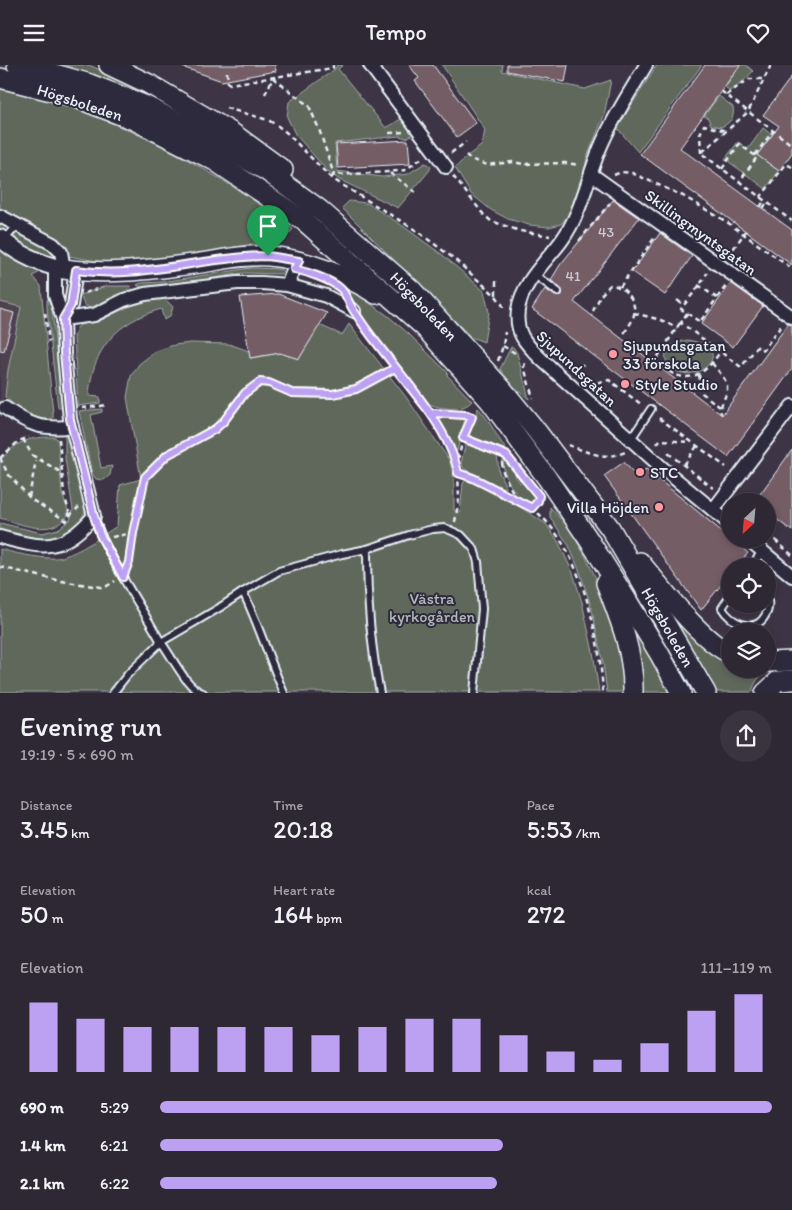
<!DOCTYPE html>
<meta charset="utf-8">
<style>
body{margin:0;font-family:Itim,sans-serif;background:#3a3340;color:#f1f3f6;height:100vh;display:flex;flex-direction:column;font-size:19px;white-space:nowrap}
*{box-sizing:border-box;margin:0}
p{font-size:16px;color:#a7a5ac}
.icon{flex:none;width:28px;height:28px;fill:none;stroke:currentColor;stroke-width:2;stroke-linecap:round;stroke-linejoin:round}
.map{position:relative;height:628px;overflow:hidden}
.details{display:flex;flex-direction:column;background:#2e2734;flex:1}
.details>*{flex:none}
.needle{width:32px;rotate:206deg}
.buttons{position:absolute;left:721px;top:428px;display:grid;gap:10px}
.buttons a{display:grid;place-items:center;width:55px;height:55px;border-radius:50%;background:#2e2734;box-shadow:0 2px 8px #0003,0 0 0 1px #49444f;font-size:25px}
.pin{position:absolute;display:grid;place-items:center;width:42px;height:42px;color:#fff;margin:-51px -21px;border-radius:50% 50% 50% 0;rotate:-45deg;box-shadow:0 0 5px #0007}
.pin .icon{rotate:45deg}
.round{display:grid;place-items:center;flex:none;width:52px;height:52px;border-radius:26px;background:#3a3340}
.overview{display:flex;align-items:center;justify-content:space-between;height:85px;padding:0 20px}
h1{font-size:28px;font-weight:600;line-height:38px}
.figures{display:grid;grid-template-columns:repeat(3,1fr);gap:8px;height:85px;padding:5px 20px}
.figures div{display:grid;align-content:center}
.figures b{font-size:25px;font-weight:600}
.figures small{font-size:14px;font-weight:400}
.figures p{font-size:14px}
.chart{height:140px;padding:10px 20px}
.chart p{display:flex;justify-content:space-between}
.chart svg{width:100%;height:90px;margin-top:5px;stroke:#bca0f2;stroke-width:6}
ul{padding:0 20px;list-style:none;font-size:16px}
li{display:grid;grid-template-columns:80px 60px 1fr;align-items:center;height:38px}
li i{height:12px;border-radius:6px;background:#bca0f2}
header{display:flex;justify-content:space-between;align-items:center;height:65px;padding:0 20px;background:#2e2734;font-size:22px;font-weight:600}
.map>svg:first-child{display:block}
.built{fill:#4e404f}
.green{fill:#61685b;stroke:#a4acaa}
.building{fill:#755d66;stroke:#e8f1f8}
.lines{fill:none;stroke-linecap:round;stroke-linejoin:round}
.service-casing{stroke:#e8f1f8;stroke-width:10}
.minor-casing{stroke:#e8f1f8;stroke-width:16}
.tertiary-casing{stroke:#e8f1f8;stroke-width:20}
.secondary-casing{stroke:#e8f1f8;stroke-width:22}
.path{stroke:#e8f1f8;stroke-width:2.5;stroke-dasharray:5 4;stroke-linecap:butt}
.service{stroke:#2f2a3d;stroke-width:6}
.minor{stroke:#2f2a3d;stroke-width:12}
.tertiary{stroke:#2f2a3d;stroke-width:16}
.secondary{stroke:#2f2a3d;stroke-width:19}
.route-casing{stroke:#fff;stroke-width:10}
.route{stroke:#bca0f2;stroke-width:6}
.poi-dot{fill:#ff9aa2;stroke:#2f2a3d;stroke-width:2}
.labels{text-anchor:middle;stroke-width:4;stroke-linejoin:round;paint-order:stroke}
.number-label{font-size:14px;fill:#cbccd4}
.street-label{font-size:16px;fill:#e8f1f8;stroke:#2f2a3d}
.poi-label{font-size:16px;fill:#e8f1f8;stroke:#2f2a3d;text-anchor:start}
.park-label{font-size:16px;fill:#b2bab9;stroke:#2f2a3d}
</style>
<header><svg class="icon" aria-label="menu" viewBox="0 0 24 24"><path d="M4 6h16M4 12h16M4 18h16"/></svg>Tempo<svg class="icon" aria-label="heart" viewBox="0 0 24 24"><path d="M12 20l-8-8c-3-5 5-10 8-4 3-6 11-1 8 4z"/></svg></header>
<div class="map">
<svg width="792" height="628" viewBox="0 0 792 628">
<rect width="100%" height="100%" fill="#3d3445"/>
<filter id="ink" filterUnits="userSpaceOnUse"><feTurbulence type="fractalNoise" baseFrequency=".02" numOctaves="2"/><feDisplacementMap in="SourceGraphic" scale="10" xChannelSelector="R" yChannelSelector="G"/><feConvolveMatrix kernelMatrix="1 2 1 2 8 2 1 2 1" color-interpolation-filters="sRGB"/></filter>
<g filter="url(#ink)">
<polygon class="built" points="0,237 22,242 8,305 5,332 0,338"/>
<g class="green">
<polygon points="40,0 89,0 134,21 224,71"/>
<polygon points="337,0 343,0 338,4 386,63 401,54 413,69 407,73 399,71 335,78 337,106 382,112 408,109 425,98 429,100 431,102 429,106 398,143 340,115 329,108 295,69 287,52 289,37 335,4"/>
<polygon points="442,0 503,0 502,6 585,24 611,15 604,51 587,92 580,129 569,150 561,159 549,162 529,160 508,154 491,145 471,129 455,103 466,92 482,80 485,65"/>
<polygon points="657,0 702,0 638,87 617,63"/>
<polygon points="741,0 746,0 753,6 747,13 730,26 725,22"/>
<path d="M0,24C17,28 35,31 52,36C135,62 224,110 293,164L283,176L247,180L191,190L109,198L68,191L33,211L41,221L53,348V353C36,361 17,342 5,332L8,305L21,242L0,237Z"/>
<path d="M719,31L733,42C735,53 730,58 721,62L711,60L708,53L704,51Z"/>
<polygon points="763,63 772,70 757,90 779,106 766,124 725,94 738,77 748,84"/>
<polygon points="349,136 367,138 400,159 444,191 484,226 489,247 484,277 471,272 342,143"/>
<polygon points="251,203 280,204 284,207 281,209 243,208 146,225 137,220 141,218 161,217"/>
<polygon points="106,221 130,221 132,226 92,244 84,240 80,230"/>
<path d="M346,222L387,250L409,269L448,308L447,310L472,336C463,347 441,344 429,339C398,304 364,265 346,222Z"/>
<polygon points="50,233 51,234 62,343 58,343 47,244 47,235"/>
<path d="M164,233L173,242L170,251L164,255L161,244C116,257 92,284 89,331L100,332V338L78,341L74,272L77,263L80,260L105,252L136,236Z"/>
<path d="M349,259L406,332L450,396L454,413V445L460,448L463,418L466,415L501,429L546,459L558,476L573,508L582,537L593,587L599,627H0V484C13,488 50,496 62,492C82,486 100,472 117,461L120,420L141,414L127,332L131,311L139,299L156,286L174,280L190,278L229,279L249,286L251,293L280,288L299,294L319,260L342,270Z"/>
<path d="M687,275C743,283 692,328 667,299C661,282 674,278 687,275Z"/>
<polygon points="511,282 513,282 517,288 529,334 513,321 500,304"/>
<path d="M478,343C490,355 496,371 506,384L503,385L467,372Z"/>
<polygon points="102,344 102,347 91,350 101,403 112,401 110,410 104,415 96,414 92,409 79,346"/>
<polygon points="440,352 465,355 457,386 454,385 438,355"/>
<polygon points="65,368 69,371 86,439 85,447 81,455 66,469 46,475 30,473 0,466 0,458 42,468 58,464 70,455 73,445 65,393"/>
<path d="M50,372H55L58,376L62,429L68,445V450C52,473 21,459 0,453V396C14,378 28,372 50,372Z"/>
<polygon points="466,376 497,388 499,407 506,422 505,424 464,404 461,398"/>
<path d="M503,392L517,409L515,411L520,418L523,417L534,429L537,434L533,439C516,437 501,409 503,392Z"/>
<polygon points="550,442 569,463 586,492 599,520 615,562 627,627 607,627 603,598 592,545 580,507 569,481 550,452"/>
<path d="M674,552L720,593L730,598V604H768L776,601C764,608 755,613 752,627H717Z"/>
<polygon points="633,563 669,627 642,627 641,603"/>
</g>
<g class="building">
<polygon points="182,0 275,0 276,6 222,16 182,2"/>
<polygon points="409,0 433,0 476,58 457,72 415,16 419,13"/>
<polygon points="507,0 568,0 565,17 507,6"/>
<polygon points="705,0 740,0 680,83 792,165 792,200 640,89"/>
<polygon points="792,11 792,88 779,106 757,90 779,61 763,50"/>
<polygon points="408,75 410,99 338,103 336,79"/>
<polygon points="613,135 639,153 574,237 722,350 788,259 792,260 792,304 728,392 532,244 545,224 555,231 562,230 562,225 551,215 560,200"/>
<polygon points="660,168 692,191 665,230 632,207"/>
<polygon points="731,218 763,241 733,282 701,259"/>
<polygon points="278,229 327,248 299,294 280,288 250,293 240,232"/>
<polygon points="0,244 14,248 4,286 0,285"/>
<polygon points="792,385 792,466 768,448 768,436 755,436"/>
<polygon points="624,397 636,411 646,404 748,488 737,501 730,501 730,509 701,545 604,411"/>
</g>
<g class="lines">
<defs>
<g id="service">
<polyline points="3,176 17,161"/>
<polyline points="535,210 558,227"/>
<polyline points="631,374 651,344"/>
<path d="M94,451C109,496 138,536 161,577L128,609L113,628"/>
<polyline points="752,501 762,486"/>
<path d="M243,527C259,560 269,594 284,628"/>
<path d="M730,531L722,543C730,557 754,570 765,551C768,546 769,541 768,536"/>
<path d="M203,628C186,623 172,591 161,577L219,543L243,527L279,506L342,489L367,484"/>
<path d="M380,628C370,578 367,534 367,484L409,470L433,464L445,463L461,470L474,484L478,497L482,544L474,628"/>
</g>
<g id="minor">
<polyline points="370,0 446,102"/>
<path d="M646,0C630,27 612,54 600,83C587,114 582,147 562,175C547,196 522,217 518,245C515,268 525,278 541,294L667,407L730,459"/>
<polyline points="591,109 792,252"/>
<polyline points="0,151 53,179 61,187 64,204"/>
<polyline points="287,220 294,204 299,196"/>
<polyline points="63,254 94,250 124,235 145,229 237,218 262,218 287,220 326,231 354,246"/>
<polyline points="63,254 71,240 76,205"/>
<path d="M5,343C31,361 40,364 72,362"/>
<polyline points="713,445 792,341"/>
<path d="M0,472C44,484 61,488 94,451L70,354L64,289L63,254L55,230V202"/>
<polyline points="748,474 792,511"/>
</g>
<path id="tertiary" d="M0,173C19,190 39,199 64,204"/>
<g id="secondary">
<polyline points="17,0 37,4 90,19 144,40 213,75 268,107 320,145 412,225 503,325 535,364 610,463 706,628"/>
<polyline points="109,0 149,19 231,67 283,105"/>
<polyline points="0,13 71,31 136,56 215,96 304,156 424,262 490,336 547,413 589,475 625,532 659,588 681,628"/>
<path d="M64,204C107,210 149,205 193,199C218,196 243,189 269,191C302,194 349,211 376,229"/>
<path d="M640,497C660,521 703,578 730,588"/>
<path d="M606,518C620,554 634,588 633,628"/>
<polyline points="768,597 792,596"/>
<polyline points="765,628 778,616 792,615"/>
</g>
</defs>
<use href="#service" class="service-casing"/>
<use href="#minor" class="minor-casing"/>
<use href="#tertiary" class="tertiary-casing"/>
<use href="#secondary" class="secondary-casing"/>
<g class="path">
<polyline points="771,0 748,47 701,88 792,156"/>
<polyline points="227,7 228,18 230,19 333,3 333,0"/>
<polyline points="721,26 792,80"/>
<polyline points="265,29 273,13 309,41 319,64 334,110"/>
<polyline points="726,30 749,14 763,14"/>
<polyline points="226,43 268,55 278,61 287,68 331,113 417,166 453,193 496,231 502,239 504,244"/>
<polyline points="389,68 404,67"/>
<polyline points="451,88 466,77"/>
<polyline points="701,88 700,69 704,60 726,66"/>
<polyline points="466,90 470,94 487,100 512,97 524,99 565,98 579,100"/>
<polyline points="755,90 773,66"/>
<polyline points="722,104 739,79 757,92 739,117"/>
<polyline points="390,108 418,129"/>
<polyline points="614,110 621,107 632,108 683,131 727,157 792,204"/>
<polyline points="453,111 484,150 491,156 520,166 550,171"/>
<polyline points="331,113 334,110 389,107 405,105 422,93"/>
<polyline points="760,133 786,99 792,102"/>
<polyline points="760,142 764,136"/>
<polyline points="763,143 767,138"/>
<polyline points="579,176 610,138"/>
<polyline points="728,191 746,166"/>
<polyline points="496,216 496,231"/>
<path d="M698,220L717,233L700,257L681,244C689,233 701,220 707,208"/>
<polyline points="620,222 655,172"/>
<polyline points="85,228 97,224"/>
<polyline points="717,233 726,221"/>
<polyline points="677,235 684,240"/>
<path d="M593,246L601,230L610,220C625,220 639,238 633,253C631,259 626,265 623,270"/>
<polyline points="45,248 49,277"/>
<polyline points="634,248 661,255 677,263"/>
<polyline points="687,248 681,258 741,302 758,281 763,285 781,261"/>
<path d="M362,257C370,269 377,281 386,292C414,326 450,364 458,408C480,416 525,435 540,450C582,489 600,572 603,628"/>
<path d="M680,258L655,296C661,300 667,306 674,309C695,319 710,302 720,287"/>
<polyline points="503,281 515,288"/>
<polyline points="498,296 503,281 505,267"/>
<polyline points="525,298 524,302 533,333"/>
<path d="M712,298C717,305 727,314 727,322C728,332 719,337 721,349"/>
<polyline points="577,308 583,299"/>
<polyline points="699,310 702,328 720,342"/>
<polyline points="590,321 594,318 609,315 642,340"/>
<polyline points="82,343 108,340"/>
<polyline points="431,349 435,348 466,350 472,352"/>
<polyline points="659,353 726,402"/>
<polyline points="463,373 506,390 523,411"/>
<polyline points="23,374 32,390 62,408"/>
<polyline points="59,374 64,428 69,447 69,451 66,457"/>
<polyline points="657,379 660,375 691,377"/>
<path d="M568,380C587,387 605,396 625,387"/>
<polyline points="501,388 503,407 513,428 511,432"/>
<polyline points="668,388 713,423"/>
<polyline points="0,393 8,409 32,435 67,456"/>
<polyline points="0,393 19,376 29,372"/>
<polyline points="456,394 459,391 463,373 474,346"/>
<polyline points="684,400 697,381"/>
<polyline points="29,432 36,395"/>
<polyline points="532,443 538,436 539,431"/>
<polyline points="69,451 79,442"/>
<polyline points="768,452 773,456 768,463"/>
<polyline points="455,457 459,434 458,408"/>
<polyline points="768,469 792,490"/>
<polyline points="112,472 133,468"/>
<polyline points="127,501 133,468 145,413 167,390 215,364 223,357 245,328 263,316 292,329 333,329 356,324 395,303"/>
<polyline points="0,502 61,516 100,522 107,521 115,516"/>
</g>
<use href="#service" class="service"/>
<use href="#minor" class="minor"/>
<use href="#tertiary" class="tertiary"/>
<use href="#secondary" class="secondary"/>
</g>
</g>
<g class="lines" filter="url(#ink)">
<defs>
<path id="route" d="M268,191C204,191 140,215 76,205L71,240L63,254L64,288L70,354L94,451L100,470L123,512L129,497L133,468L145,412L167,390L215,364L223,357L245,328L260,317L269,318L292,328L333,329L356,324L395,303L431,349L435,348L466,350L472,352L463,373L506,390L539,431L538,436L532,443L473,413L458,408C449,359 396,306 367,265C362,258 358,252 354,246C349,239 346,228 340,223C329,214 307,207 294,204L299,196L268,191"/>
</defs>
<use href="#route" class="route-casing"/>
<use href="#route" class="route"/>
</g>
<g class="poi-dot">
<circle cx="613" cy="289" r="5"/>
<circle cx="625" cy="319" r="5"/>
<circle cx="640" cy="407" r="5"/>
<circle cx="659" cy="442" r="5"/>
</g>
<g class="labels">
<g class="number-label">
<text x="606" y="172">43</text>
<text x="573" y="216">41</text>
</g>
<g class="street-label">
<text transform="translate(80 37) rotate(18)" y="6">Högsboleden</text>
<text transform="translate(701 167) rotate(36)" y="6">Skillingmyntsgatan</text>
<text transform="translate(424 241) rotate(46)" y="6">Högsboleden</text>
<text transform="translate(577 303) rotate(43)" y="6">Sjupundsgatan</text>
<text transform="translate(668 562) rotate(60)" y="6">Högsboleden</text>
</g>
<g class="poi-label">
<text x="623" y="286">Sjupundsgatan<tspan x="623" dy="18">33 förskola</tspan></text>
<text x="635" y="325">Style Studio</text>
<text x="650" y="413">STC</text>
<text x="649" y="448" text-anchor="end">Villa Höjden</text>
</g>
<g class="park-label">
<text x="432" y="539">Västra<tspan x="432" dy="18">kyrkogården</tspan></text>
</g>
</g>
</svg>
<div class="buttons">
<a><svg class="needle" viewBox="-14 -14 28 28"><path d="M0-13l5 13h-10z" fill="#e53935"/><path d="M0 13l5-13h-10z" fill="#a7a5ac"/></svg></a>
<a><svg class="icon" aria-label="locate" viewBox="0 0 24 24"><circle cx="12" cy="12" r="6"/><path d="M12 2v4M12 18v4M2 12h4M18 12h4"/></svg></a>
<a><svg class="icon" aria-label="layers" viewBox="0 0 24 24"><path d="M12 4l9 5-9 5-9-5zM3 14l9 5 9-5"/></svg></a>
</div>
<div class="pin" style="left:268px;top:191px;background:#1e9e55"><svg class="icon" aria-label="arrive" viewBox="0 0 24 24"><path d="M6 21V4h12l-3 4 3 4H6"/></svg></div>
</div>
<section class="details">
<div class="overview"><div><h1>Evening run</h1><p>19:19 · 5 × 690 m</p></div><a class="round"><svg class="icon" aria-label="share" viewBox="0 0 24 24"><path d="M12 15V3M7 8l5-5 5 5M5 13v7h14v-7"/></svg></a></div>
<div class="figures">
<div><p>Distance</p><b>3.45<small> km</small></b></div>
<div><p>Time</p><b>20:18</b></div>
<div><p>Pace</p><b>5:53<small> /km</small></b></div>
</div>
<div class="figures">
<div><p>Elevation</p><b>50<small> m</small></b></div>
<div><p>Heart rate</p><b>164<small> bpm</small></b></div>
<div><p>kcal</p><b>272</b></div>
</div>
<div class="chart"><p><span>Elevation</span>111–119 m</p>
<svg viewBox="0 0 160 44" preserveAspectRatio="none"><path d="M5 44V10M15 44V18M25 44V22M35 44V22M45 44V22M55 44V22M65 44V26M75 44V22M85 44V18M95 44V18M105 44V26M115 44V34M125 44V38M135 44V30M145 44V14M155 44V6"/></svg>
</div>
<ul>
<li><b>690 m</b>5:29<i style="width:100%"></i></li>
<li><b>1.4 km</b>6:21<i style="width:56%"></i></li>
<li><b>2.1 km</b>6:22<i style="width:55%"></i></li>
</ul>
</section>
